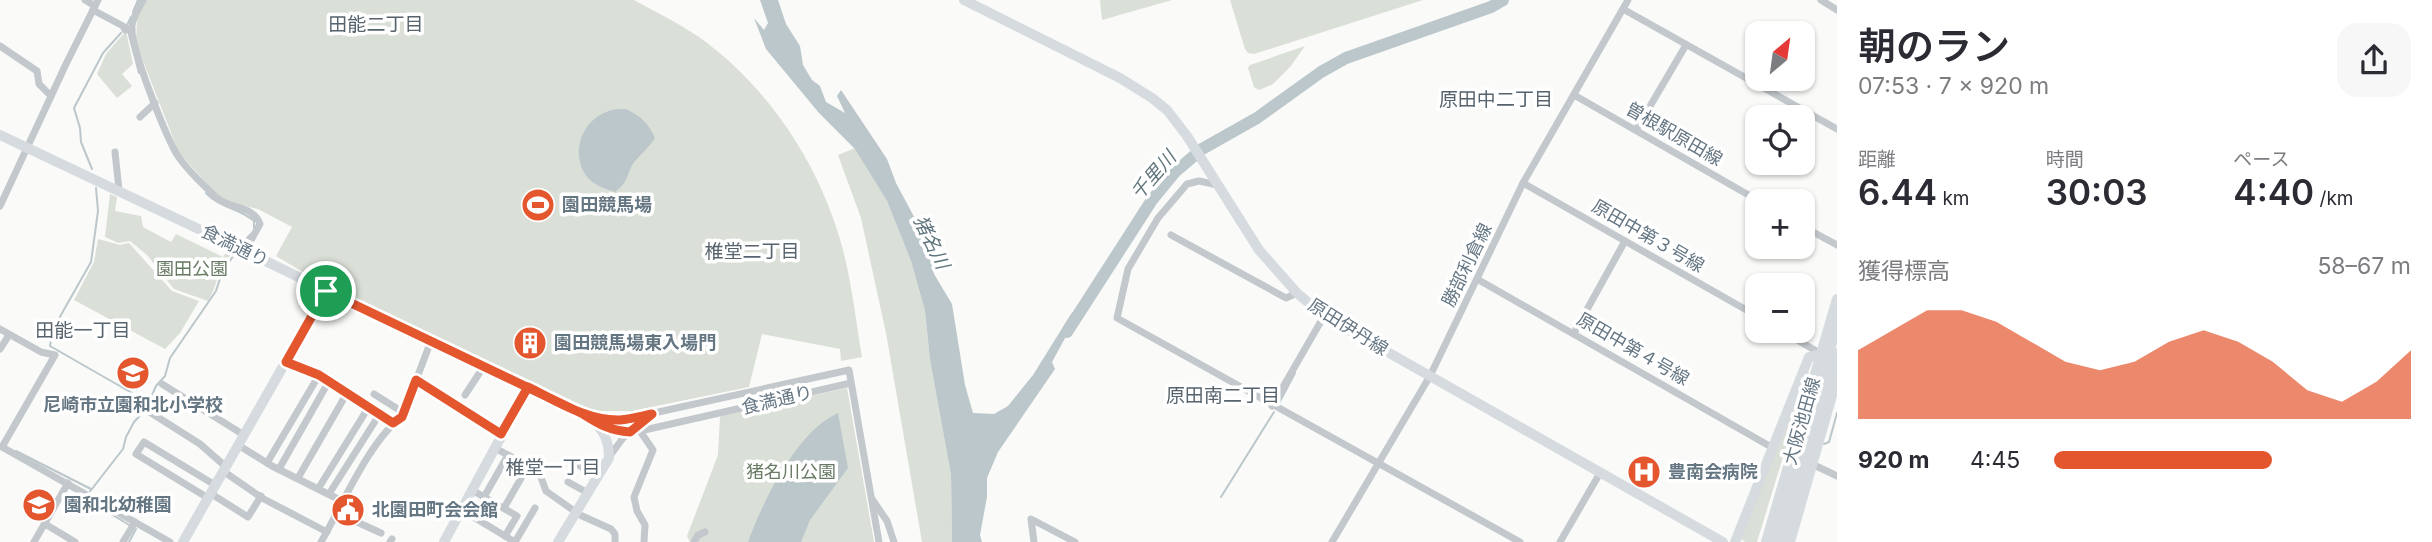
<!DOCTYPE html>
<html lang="ja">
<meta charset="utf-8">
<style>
body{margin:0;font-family:Inter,"Noto Sans JP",sans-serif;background:#f7f7f7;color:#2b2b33;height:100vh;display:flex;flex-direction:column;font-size:26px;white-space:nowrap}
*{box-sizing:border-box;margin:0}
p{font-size:23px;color:#7c7c81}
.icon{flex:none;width:38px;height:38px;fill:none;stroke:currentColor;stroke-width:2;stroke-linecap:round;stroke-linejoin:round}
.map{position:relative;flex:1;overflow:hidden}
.details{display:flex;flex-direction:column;background:#fff;width:595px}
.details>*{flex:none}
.needle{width:46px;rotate:29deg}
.buttons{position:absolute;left:1745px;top:21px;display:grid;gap:14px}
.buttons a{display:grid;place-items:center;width:70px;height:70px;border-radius:14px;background:#fff;box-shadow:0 2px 5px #0004;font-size:35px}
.pin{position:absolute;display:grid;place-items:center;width:60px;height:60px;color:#fff;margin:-30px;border:4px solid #fff;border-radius:50%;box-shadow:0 2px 7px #0007}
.round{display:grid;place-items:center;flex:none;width:74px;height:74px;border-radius:21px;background:#f7f7f7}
.overview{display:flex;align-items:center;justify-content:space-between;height:119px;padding:0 21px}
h1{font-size:38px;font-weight:600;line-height:52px}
.figures{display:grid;grid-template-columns:repeat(3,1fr);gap:10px;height:119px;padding:7px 21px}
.figures div{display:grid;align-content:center}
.figures b{font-size:35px;font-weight:600}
.figures small{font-size:19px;font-weight:400}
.figures p{font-size:19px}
.chart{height:196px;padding:14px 21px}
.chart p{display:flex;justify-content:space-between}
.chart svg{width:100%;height:126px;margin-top:7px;fill:#e4572e;opacity:.7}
ul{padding:0 21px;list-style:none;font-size:23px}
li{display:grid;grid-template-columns:112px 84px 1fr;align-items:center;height:52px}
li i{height:18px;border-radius:9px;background:#e4572e}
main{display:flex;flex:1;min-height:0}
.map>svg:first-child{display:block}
.green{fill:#dadfd7}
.water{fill:#bbc7cb}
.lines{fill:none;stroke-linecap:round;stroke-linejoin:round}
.stream{stroke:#bbc7cb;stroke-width:2}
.river{stroke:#bbc7cb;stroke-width:12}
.street{stroke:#c3c8cc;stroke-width:7}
.secondary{stroke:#d6dbdf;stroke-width:10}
.primary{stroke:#d6dbdf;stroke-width:10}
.highway{stroke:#d6dbdf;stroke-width:12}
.route-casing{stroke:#fff;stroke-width:14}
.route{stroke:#e4572e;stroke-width:9}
.labels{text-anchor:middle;stroke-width:7;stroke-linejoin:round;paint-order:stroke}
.street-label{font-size:18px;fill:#657683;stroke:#fff}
.poi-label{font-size:18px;font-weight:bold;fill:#657683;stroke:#fff;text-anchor:start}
.park-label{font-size:18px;fill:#687a64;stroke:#fff}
.neighbourhood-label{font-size:19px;fill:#57646e;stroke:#fff}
.water-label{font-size:19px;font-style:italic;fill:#60757c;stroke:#fff}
</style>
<main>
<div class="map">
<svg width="1837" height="542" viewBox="0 0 1837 542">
<rect width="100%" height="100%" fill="#fafaf8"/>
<g class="green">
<path d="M146,0H634C656,12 678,23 699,37C765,84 816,159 839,236C851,275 855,316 862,357L841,361L840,349L762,334L749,387L632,411H594L308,275L276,256L292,227L258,209L230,203L218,196L179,153L136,43L137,18Z"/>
<polygon points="1100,0 1172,0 1102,20"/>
<polygon points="1230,0 1423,0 1254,54 1248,53 1245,49"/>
<polygon points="126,31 133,64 122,74 132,86 117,98 97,74 106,54"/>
<polygon points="1305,46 1290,67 1273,84 1259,90 1254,87 1248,68 1250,65"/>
<polygon points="855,148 887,201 911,261 925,311 930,360 951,475 952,542 922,542 886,333 861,218 838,155"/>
<path d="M110,194L117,197L115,211L141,216L143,227L171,242L176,234L223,257L227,251L232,254C217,266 218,286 208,301L174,289L147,255L130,241L118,243L105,237Z"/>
<polygon points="98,239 120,245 129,243 172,291 199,301 180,333 165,349 74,300 94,262"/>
<polygon points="1806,371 1809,372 1757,542 1745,542 1741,539"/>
<polygon points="847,388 874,542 690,542 687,536 718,455 720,416"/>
</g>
<g class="water">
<polygon points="760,0 778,0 786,24 800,46 803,65 812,80 820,86 826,102 845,113 837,96 841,90 887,159 896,183 927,241 934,274 952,304 965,385 973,413 994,414 1008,406 1033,375 1071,314 1087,298 1052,362 1055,369 998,452 987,478 987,497 980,535 982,542 952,542 951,475 930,360 925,311 911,261 887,201 855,149 819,113 766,49 754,18 764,30 768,23"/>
<path d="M626,109C641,116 648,123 655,138C649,147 643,152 636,160C626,171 631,180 615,192C606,189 596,186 589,179C569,157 580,120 609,111C614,109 620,109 626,109Z"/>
<path d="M838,413L848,468L810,520L801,542H748C763,501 797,431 838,413Z"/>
</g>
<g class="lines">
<g class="stream">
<polyline points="133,12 138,0"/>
<polyline points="126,27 131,17"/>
<polyline points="128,31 139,73"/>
<polyline points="92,169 81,142 80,128 74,108 103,53 121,33"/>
<polyline points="96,188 98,211 91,262 53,329 50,346 132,393"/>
<path d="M206,193C220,208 239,208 254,221V228"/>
<polyline points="241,244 252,233"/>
<polyline points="1278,405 1295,373"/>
<polyline points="1824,444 1829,442 1837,413"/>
<polyline points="16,451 91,489"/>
<path d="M88,494L123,449L126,437L134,422L146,409L156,386L165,376L170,358L216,291C220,275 227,264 236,252"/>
<polyline points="1221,497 1274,412"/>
<polyline points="86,499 131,526"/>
<polyline points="129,542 136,529"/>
</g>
<polyline class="river" points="1067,332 1152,200 1175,172 1202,149 1257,118 1321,72 1346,58 1491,7 1503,0"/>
<g class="street">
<polyline points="85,0 95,6"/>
<path d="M143,0C139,8 133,17 132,25C129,45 165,133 176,153C185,168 203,185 216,197C229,210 252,204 260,224L245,251"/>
<polyline points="1821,0 1837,10"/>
<polyline points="1623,9 1837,129"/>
<polyline points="93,10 123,26 125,30 132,29"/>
<polyline points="0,46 37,71 39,84 51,96"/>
<polyline points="1574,95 1759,201"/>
<polyline points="140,117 155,103"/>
<polyline points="1636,130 1686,45"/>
<polyline points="115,152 119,190"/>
<polyline points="1523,183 1757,316"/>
<polyline points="1218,185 1199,181 1187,184 1158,218 1128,269 1117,318 1520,542"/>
<polyline points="0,206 66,64 98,0"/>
<polyline points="1802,226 1837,245"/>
<polyline points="1171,235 1286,298 1297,293"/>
<polyline points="1477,279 1773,448"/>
<polyline points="0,329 41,352 55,355 2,447 170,542"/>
<polyline points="1782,331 1823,355"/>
<polyline points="1574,333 1625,241"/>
<polyline points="0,349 9,335"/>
<polyline points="286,362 319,375 393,423"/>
<polyline points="417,380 501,434"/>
<polyline points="162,384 244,435"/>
<polyline points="374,394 404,413"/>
<polyline points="465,395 484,366"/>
<polyline points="1272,406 1324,316"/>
<polyline points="148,411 200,444 225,466"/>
<polyline points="589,415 622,420 849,370 879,542"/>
<polyline points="599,425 622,431 640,431 851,383"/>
<polyline points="640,431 653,450 634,497 637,511 645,525 644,542"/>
<polyline points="238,445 272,466 342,501"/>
<polyline points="495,448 539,472 546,491 580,515 611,529 615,534 615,542"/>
<polyline points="609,457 623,438 649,416"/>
<polyline points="267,463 319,375"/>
<polyline points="1812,464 1837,476"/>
<polyline points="578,465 598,476"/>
<polyline points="279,469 329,381"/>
<polyline points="223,471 262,498 327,532"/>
<polyline points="298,478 347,393"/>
<polyline points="568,482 588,493"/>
<polyline points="318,489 368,408"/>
<polyline points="472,490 484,497 508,455"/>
<polyline points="210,493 248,517 261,496"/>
<polyline points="329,494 379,415"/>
<polyline points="484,497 517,516 505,536"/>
<polyline points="208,498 136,454 144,442 215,485"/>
<polyline points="872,499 887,521 894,542"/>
<polyline points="504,508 528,466"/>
<polyline points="462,510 515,542"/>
<polyline points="337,513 381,533"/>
<polyline points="45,524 75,542"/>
<polyline points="34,542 68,483"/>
<polyline points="123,542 135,522"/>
<path d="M321,542C341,508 370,439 402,417L431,341"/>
<polyline points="390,542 392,539"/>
<polyline points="515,542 535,508"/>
<polyline points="694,542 698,535 705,532"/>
<polyline points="1034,542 1031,519 1075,542"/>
<polyline points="1332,542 1430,376 1523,183 1628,0"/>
<polyline points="1560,542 1600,473"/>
</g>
<g class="secondary">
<polyline points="964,0 1120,78 1152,98 1167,110 1187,136 1259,250 1297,293 1324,316 1723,542"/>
<path d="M0,135L245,251L591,419C604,430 609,441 609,458L558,542"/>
<polyline points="183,542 326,291"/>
<polyline points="444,542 528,387"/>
<polyline points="1735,542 1809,357 1821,354"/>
</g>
<g class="primary">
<polyline points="1766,542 1837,299"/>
<polyline points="1790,542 1837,378"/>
</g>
<g class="highway">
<polyline points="1773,542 1837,322"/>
<polyline points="1783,542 1837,354"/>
</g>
</g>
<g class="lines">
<defs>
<path id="route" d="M326,291L286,362L319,375L393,423L402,417L416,380L501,434L528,387C557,401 587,421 620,420C631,419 642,416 652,414L630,432C610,431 599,424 583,414L326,291"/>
</defs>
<use href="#route" class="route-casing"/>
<use href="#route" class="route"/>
</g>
<defs>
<symbol id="stadium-disc" viewBox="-11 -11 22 22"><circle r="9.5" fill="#e4572e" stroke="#fff"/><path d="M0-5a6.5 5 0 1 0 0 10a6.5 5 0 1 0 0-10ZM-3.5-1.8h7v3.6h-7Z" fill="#fff"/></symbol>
<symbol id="building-disc" viewBox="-11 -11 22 22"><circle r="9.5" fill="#e4572e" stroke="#fff"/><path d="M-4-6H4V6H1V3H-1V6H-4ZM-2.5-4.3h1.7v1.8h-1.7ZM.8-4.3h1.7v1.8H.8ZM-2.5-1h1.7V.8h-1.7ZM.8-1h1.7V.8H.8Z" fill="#fff"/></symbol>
<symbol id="school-disc" viewBox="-11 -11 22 22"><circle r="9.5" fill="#e4572e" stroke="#fff"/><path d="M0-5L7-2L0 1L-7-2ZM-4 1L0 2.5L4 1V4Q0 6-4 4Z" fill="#fff"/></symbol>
<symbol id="hospital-disc" viewBox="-11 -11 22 22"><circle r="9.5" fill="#e4572e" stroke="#fff"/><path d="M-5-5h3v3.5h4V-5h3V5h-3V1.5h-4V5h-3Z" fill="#fff"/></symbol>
<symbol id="civic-disc" viewBox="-11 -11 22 22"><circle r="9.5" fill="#e4572e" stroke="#fff"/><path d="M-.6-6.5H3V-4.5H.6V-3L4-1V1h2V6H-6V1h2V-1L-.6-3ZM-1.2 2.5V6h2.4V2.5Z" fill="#fff"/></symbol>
</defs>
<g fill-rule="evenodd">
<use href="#stadium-disc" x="519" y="186" width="38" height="38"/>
<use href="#building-disc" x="511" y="324" width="38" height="38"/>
<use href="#school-disc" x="114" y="354" width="38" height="38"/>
<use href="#hospital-disc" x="1625" y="453" width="38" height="38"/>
<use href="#school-disc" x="20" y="486" width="38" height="38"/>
<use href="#civic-disc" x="329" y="491" width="38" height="38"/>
</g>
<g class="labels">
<g class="street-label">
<text transform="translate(1674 134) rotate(30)" y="6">曽根駅原田線</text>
<text transform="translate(1648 236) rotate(30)" y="6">原田中第３号線</text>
<text transform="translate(235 246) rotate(26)" y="6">食満通り</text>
<text transform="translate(1467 265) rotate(-64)" y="6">勝部利倉線</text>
<text transform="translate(1348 327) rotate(32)" y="6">原田伊丹線</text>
<text transform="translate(1633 349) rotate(30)" y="6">原田中第４号線</text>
<text transform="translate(777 400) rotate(-13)" y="6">食満通り</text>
<text transform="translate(1802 421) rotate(-74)" y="6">大阪池田線</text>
</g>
<g class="poi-label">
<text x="562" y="211">園田競馬場</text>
<text x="554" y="349">園田競馬場東入場門</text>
<text x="133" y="411" text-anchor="middle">尼崎市立園和北小学校</text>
<text x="1668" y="478">豊南会病院</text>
<text x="64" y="511">園和北幼稚園</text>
<text x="372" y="516">北園田町会会館</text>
</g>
<g class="park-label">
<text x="192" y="275">園田公園</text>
<text x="791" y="478">猪名川公園</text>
</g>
<g class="neighbourhood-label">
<text x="376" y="31">田能二丁目</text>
<text x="1496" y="106">原田中二丁目</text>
<text x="752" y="258">椎堂二丁目</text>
<text x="83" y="337">田能一丁目</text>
<text x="1223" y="402">原田南二丁目</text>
<text x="553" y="474">椎堂一丁目</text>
</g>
<g class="water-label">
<text transform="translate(1153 175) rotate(-49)" y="7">千里川</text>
<text transform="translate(932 242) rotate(64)" y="7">猪名川</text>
</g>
</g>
</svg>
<div class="buttons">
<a><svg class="needle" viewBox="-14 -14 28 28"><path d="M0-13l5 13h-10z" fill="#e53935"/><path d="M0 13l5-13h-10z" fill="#7c7c81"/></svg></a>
<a><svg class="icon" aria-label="locate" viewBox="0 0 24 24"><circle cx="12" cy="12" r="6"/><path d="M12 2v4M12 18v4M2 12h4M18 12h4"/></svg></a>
<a>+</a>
<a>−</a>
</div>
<div class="pin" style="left:326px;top:291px;background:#1e9e55"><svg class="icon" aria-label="arrive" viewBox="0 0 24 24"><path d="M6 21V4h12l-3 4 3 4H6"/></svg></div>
</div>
<section class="details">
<div class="overview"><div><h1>朝のラン</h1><p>07:53 · 7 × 920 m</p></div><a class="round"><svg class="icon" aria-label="share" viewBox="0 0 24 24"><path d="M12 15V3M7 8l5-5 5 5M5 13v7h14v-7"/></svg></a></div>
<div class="figures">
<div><p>距離</p><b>6.44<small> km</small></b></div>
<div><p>時間</p><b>30:03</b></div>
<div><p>ペース</p><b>4:40<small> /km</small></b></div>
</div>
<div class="chart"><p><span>獲得標高</span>58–67 m</p>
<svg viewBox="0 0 160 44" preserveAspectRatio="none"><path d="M0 44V20L10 13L20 6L30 6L40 10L50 17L60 24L70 27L80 24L90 17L100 13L110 17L120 24L130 34L140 38L150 31L160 20V44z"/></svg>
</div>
<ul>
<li><b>920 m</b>4:45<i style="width:61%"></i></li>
</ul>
</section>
</main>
